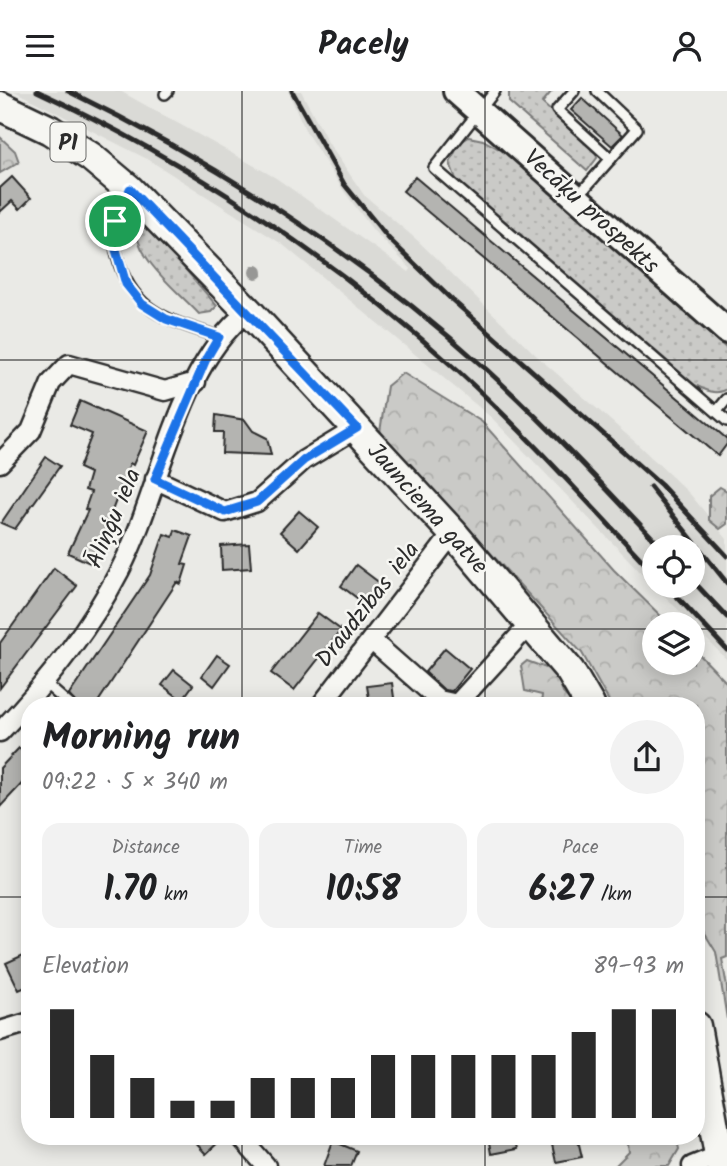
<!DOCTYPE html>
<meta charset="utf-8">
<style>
body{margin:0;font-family:Kalam,sans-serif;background:#f2f2f2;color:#202124;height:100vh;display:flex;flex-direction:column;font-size:26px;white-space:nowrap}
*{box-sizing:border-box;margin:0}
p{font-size:23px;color:#757577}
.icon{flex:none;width:38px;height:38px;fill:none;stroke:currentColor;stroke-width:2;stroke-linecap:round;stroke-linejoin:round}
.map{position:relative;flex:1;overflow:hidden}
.details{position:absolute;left:21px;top:606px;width:684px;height:448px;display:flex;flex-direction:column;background:#fff;border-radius:28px;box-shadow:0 4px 18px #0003}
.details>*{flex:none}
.buttons{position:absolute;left:642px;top:444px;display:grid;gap:14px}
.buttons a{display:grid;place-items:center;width:63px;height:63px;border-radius:50%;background:#fff;box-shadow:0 4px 18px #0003;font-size:35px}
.pin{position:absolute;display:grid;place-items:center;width:60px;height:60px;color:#fff;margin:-30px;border:4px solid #fff;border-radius:50%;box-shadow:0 2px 7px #0007}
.round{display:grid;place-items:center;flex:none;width:74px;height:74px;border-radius:37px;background:#f2f2f2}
.overview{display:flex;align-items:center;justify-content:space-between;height:119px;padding:0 21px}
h1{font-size:38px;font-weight:600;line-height:52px}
.metrics{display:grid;grid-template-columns:repeat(3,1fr);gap:10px;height:119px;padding:7px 21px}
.metrics div{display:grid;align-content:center;border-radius:18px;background:#f2f2f2;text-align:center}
.metrics b{font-size:35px;font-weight:600}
.metrics small{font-size:19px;font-weight:400}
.metrics p{font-size:19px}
.chart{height:196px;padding:14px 21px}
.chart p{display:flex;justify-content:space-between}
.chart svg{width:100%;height:126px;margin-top:7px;stroke:#2b2b2b;stroke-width:6}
header{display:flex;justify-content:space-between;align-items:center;height:91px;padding:0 21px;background:#fff;font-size:32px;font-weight:600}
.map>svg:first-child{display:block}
.built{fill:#dadad6}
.grass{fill:url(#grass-dots);stroke:#7a7a79;stroke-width:2}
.forest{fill:url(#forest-crowns);stroke:#7a7a79;stroke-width:2}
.building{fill:#b4b4b1;stroke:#2b2b2b;stroke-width:2}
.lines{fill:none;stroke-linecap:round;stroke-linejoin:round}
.service-casing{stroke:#2b2b2b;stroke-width:14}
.minor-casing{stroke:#2b2b2b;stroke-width:23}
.secondary-casing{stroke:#2b2b2b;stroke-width:30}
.primary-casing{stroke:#2b2b2b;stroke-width:33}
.service{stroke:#f6f6f2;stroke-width:9}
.minor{stroke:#f6f6f2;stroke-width:18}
.secondary{stroke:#f6f6f2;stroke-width:24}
.primary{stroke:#f6f6f2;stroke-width:28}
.rail{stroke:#2b2b2b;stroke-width:5}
.tree{fill:#979795}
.route-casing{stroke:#fff;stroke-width:14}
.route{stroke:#1a73e8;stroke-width:9}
.grid{fill:none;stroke:#2b2b2b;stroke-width:2;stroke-opacity:0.55}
.labels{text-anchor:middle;stroke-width:5;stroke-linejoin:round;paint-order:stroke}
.shield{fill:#f6f6f2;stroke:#686867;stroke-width:2}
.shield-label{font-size:23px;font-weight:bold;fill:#2b2b2b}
.street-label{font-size:24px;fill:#2b2b2b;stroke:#f6f6f2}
</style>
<header><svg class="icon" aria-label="menu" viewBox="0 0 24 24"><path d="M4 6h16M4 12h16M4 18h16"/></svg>Pacely<svg class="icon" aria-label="person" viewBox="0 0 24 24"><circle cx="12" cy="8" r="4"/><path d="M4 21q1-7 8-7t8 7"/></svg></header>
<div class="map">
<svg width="727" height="1075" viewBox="0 0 727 1075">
<defs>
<pattern id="grass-dots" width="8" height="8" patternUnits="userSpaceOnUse" patternTransform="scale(1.75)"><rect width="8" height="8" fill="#cacac7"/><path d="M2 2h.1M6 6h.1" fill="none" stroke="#aeaeab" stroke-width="1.8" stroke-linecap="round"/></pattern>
<pattern id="forest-crowns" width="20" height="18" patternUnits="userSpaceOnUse" patternTransform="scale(1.75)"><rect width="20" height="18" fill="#cacac7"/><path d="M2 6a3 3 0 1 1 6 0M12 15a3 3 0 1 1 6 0" fill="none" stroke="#aeaeab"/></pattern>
</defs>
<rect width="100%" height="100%" fill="#eaeae6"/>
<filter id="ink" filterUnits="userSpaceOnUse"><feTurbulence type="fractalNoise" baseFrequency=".0143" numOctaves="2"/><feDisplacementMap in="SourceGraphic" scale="14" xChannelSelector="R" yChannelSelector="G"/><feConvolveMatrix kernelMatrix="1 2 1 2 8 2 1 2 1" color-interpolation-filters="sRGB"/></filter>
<g filter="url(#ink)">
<polygon class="built" points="14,0 120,0 276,87 409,181 411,178 373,139 343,99 306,41 288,0 301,0 329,53 364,104 417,149 540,268 634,350 690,403 727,448 727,569 655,495 693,495 693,457 654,457 654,495 492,327 282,153 149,69"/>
<g class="grass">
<polygon points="509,0 552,0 542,12 596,61 597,67 587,80 509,11"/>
<path d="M469,46L483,49L506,62L727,258V298C717,305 705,299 695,294L456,88L450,72L459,52Z"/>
<path d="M135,120L217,215L211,221L199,223C172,194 129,165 135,120Z"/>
</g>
<g class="forest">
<polygon points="0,46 15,60 19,71 0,82"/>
<polygon points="403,282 482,331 614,479 670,534 654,534 654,572 693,572 693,557 727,592 727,866 722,868 727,896 727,928 716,861 702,838 697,794 696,614 611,614 582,562 380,341 387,295"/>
<polygon points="720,396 727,400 727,433 720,438 709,429 709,405"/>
<polygon points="527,570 557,581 563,602 575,614 541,614 542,604 525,600 521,575"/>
<polygon points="627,1045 676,1045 679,1058 669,1075 615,1075 629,1061"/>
</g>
<g class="building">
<polygon points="582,7 623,44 612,55 571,19"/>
<polygon points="12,86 31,107 20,118 12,110 0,121 0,97"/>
<polygon points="415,86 727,348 727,353 718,365 403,100"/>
<polygon points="80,310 148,340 133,374 130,372 92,473 68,462 88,419 85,418 91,401 85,399 90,382 79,377 92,343 70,334"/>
<polygon points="216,324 245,329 253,340 267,347 271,364 222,362 223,341 215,341"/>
<polygon points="46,366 60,375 15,438 1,432"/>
<polygon points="299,420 318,436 299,458 280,441"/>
<polygon points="175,439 192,445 182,473 187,474 181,493 177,491 96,614 77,614 69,604 150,484 164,443 173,446"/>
<polygon points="249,453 251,477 222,479 221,455"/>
<polygon points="356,474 385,496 369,516 341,495"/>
<polygon points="54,477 77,495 0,597 0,552"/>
<polygon points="318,522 341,539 294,599 271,582"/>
<polygon points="445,557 470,578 452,600 444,599 425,581"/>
<polygon points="217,564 230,573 214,595 202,585"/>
<polygon points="174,579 193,594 182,609 162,594"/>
<polygon points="392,592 395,614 370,614 367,595"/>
<polygon points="19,657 30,668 30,684 0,716 0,677"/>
<polygon points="30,861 30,894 19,899 6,872"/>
<polygon points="189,1045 225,1045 206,1063"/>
<polygon points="488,1045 514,1045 517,1058 491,1063"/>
<polygon points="550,1045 577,1045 582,1066 556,1071"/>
<polygon points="333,1050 357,1060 351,1075 324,1075"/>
</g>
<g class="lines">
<defs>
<g id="service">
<polyline points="495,0 434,77 727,330"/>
<polyline points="574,0 557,19 611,68"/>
<polyline points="165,3 168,0"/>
<path d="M127,103C115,129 110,147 120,175C138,225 174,230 219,246"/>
<polyline points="578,105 637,38 597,0"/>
<polyline points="717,320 727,308"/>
<polyline points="46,593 70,614"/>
</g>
<g id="minor">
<polyline points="0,372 31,340 51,292 69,273 165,300 196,291"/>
<polyline points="155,388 225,421 257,411 304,369 357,337"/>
<polyline points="371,549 439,609 457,613 530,533"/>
<polyline points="321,614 453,442"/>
<path d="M0,641C45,594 90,537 120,479C162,398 175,279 248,220"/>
<polyline points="0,940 30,931"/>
<polyline points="240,1045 266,1075"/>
<polyline points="692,1075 719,1064"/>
</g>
<polyline id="secondary" points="456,0 727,240"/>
<g id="primary">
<polyline points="0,15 50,39 91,66 129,98 248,220 453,442 570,580 590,614"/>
<polyline points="696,935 721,1075"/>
</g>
</defs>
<use href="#service" class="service-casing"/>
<use href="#minor" class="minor-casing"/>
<use href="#secondary" class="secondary-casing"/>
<use href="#primary" class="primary-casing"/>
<use href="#service" class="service"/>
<use href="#minor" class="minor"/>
<use href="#secondary" class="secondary"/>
<use href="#primary" class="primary"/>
<g class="rail">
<path d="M37,0C190,71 334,168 459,281C528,344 590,414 654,482"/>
<path d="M68,0C219,73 363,167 487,279C548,335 605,396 662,457"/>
<polyline points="292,0 344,93 389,148 450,207 661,394 727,465"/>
<polyline points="650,396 727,492"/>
<polyline points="693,490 727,526"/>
<polyline points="667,495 727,559"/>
</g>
</g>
<circle class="tree" cx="256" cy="181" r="7"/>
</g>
<g class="lines" filter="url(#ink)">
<defs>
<polygon id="route" points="130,98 357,337 304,369 257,411 225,421 155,388 206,268 219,246 166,228 142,213 126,193 112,145"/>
</defs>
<use href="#route" class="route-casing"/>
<use href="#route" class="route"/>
</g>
<path class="grid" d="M242,0V614M485,0V614M0,269H727M0,538H654M693,538H727M0,806H30M696,806H727M242,1045V1075M485,1045V1075"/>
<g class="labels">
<rect class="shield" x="50.5" y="31.5" width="35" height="39" rx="5"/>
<g class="shield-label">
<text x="68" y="59">P1</text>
</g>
<g class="street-label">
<text transform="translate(592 120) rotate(42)" y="8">Vecāķu prospekts</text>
<text transform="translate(428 417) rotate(48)" y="8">Jaunciema gatve</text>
<text transform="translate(113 427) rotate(-67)" y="8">Āliņģu iela</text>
<text transform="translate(367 513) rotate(-52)" y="8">Draudzības iela</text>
</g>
</g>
</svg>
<div class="buttons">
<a><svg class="icon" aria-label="locate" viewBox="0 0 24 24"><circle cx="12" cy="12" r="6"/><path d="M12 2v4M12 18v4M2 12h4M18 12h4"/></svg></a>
<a><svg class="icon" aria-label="layers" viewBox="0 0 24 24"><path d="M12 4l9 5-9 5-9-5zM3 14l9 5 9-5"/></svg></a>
</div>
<div class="pin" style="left:115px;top:130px;background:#1e9e55"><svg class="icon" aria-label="arrive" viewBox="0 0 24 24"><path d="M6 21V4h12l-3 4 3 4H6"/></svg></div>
<section class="details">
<div class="overview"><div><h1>Morning run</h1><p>09:22 · 5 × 340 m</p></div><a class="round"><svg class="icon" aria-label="share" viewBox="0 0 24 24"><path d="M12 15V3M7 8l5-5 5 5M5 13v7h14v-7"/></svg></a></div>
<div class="metrics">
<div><p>Distance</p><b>1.70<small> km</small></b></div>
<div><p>Time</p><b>10:58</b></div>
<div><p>Pace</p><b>6:27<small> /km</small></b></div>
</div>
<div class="chart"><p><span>Elevation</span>89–93 m</p>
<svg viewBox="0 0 160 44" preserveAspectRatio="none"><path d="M5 44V6M15 44V22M25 44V30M35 44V38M45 44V38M55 44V30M65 44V30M75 44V30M85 44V22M95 44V22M105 44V22M115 44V22M125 44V22M135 44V14M145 44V6M155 44V6"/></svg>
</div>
</section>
</div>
